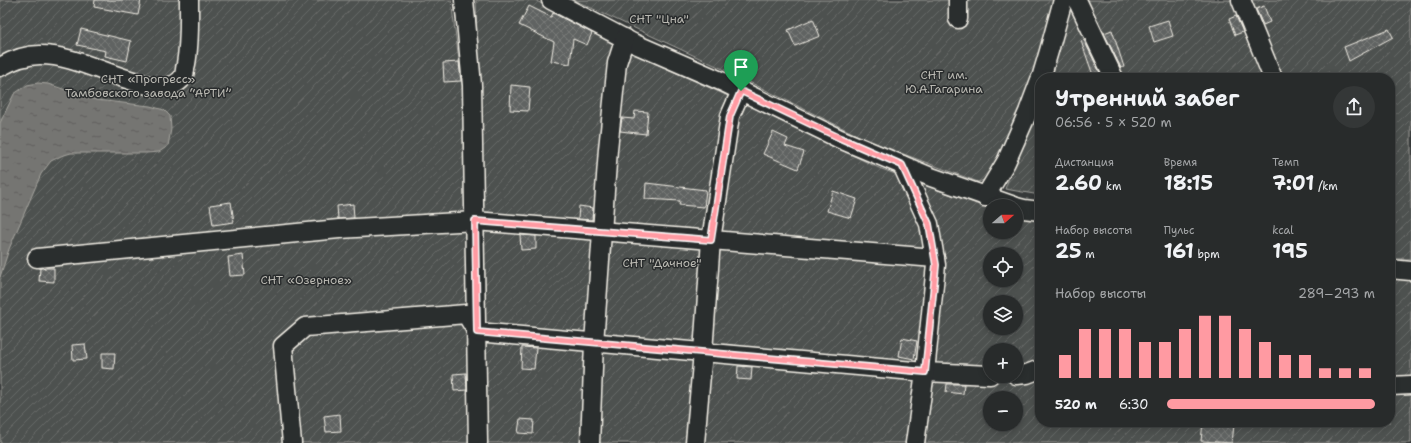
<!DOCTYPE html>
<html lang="ru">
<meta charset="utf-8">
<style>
body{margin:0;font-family:"Shantell Sans",sans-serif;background:#343737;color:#f1f3f6;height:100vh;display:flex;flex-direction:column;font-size:15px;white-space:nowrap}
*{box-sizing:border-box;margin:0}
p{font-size:13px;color:#a5a7a9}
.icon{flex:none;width:22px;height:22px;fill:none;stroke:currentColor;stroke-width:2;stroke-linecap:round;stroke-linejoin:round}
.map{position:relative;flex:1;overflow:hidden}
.drawer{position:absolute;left:1035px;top:73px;width:360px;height:354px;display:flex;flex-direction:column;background:#282b2b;border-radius:16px;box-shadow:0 2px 6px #0003,0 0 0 1px #444747}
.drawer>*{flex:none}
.needle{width:26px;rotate:70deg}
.buttons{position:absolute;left:983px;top:199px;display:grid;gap:8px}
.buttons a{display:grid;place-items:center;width:40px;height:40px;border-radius:50%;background:#282b2b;box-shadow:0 2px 6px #0003,0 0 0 1px #444747;font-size:20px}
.pin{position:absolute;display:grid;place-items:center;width:34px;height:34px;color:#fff;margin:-41px -17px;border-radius:50% 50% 50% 0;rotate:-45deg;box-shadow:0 0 4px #0007}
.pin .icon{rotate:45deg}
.round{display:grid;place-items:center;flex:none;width:42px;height:42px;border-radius:21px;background:#343737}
.overview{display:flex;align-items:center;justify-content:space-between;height:68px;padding:0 20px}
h1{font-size:22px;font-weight:700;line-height:30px}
.metrics{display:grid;grid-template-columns:repeat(3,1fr);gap:6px;height:68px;padding:4px 20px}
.metrics div{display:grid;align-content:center}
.metrics b{font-size:20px;font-weight:700}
.metrics small{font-size:11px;font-weight:400}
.metrics p{font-size:11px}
.chart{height:112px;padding:8px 20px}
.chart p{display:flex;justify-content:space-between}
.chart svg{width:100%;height:72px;margin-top:4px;stroke:#ff9aa2;stroke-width:6}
ul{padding:0 20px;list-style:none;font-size:13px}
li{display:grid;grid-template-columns:64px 48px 1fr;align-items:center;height:30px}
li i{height:10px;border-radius:5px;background:#ff9aa2}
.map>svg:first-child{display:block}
.garden{fill:url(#garden-furrows);stroke:#a1a19c;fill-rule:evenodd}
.water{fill:url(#water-ripples);stroke:#a8a7a1}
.building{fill:url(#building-cross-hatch);stroke:#f4f1e8}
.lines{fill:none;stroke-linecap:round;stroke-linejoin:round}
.minor-casing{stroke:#f4f1e8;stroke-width:21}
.minor{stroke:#2a2d2e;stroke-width:18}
.route-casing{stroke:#fff;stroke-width:8}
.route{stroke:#ff9aa2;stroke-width:5}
.labels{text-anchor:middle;stroke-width:3;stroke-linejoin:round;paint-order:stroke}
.park-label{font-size:12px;fill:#bab9b2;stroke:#2a2d2e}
</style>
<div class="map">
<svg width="1411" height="443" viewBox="0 0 1411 443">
<defs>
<pattern id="garden-furrows" width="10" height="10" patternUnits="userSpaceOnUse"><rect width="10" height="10" fill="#4e514f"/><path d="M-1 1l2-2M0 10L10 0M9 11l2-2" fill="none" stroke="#686a68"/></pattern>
<pattern id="water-ripples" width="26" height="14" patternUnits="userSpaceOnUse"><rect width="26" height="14" fill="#757572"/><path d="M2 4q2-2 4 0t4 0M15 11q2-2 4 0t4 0" fill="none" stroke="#5f5e5c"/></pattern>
<pattern id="building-cross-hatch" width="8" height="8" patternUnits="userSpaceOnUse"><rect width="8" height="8" fill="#616362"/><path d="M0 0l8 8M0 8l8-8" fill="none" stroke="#787a78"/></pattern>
</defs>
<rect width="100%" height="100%" fill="#363939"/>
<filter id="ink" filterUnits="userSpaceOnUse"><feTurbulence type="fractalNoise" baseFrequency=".025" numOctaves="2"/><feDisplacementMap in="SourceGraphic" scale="8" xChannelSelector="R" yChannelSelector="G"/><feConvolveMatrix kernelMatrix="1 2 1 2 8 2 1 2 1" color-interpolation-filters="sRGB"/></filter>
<g filter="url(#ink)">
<g class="garden">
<polygon points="0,0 451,0 464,98 473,443 0,443"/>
<path d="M476,0H535L614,45L737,100L879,168L990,209V232H1016V218L1040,220V422H1390V277L1411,278V443H487ZM990,254H1016V280H990ZM990,302H1016V328H990ZM990,350H1016V376H990ZM990,398H1016V424H990Z"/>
<polygon points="574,0 1054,0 1040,58 1015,126 988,179 978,182 869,141 723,69"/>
<polygon points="1084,0 1411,0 1411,259 1390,259 1390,78 1118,78"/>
<polygon points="1067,2 1076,4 1107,78 1044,78"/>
<polygon points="1040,90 1040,195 1005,189"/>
</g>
<polygon class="water" points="38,83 48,84 96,100 150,106 164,110 170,116 171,129 168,146 159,152 146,153 71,153 61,156 51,161 41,174 9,249 0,277 0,123 14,94 27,85"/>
<g class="building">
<polygon points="95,0 141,0 138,15 94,7"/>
<polygon points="529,6 551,17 553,13 592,33 587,45 573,39 570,64 551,61 554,42 519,25"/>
<polygon points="1264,6 1270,22 1263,25 1256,9"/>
<polygon points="1236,16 1243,32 1235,35 1229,19"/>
<polygon points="813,19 820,36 795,46 788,30"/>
<polygon points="1168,20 1173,36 1154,42 1149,26"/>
<polygon points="81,29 131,41 127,61 105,56 106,51 77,45"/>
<polygon points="1389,29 1393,37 1349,61 1344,47"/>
<polygon points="1112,30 1124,67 1121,68 1104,33"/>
<polygon points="1084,40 1102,77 1099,78 1094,78 1081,41"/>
<polygon points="459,62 461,81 444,82 443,63"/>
<polygon points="511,85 530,87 528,111 510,110"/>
<polygon points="635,111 648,112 646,134 620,131 622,118 634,119"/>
<polygon points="773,132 788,139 785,146 804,152 798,169 763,154"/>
<polygon points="646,183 706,190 704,207 679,205 680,201 645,199"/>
<polygon points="833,191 857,199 851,218 827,211"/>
<polygon points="231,202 234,222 213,225 210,205"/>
<polygon points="353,204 354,218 338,219 337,206"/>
<polygon points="579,206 593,208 592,220 578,219"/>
<polygon points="520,235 536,236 536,249 521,250"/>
<polygon points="243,255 245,275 230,276 228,257"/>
<polygon points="40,268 54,268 54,282 39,281"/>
<polygon points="902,338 917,341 914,359 899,356"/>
<polygon points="85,344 87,359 73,360 72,345"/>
<polygon points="522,347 536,348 534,369 521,368"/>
<polygon points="102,353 115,353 114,369 102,368"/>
<polygon points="738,366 752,367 751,380 737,379"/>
<polygon points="466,373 467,390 454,391 453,374"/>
<polygon points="947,384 964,384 963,394 946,392"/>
<polygon points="340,414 341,431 326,432 324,416"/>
<polygon points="520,419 534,420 533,434 518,433"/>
<polygon points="1203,422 1234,425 1232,443 1201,441"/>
</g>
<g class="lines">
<defs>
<g id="minor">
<polyline points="464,0 472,85 478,443"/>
<polyline points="551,0 633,43 723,82 840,139 931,177 1014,206"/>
<polyline points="1077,0 1114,78"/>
<polyline points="1241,0 1273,78"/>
<polyline points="958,19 958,0"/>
<path d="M0,67C12,60 26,55 40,55C73,55 105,74 137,82C145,84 154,88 163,87C171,87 180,83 184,75C185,72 185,67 186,64C190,42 189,21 189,0"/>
<polyline points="1041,78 1049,51 1063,0"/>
<polyline points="902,165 929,224 936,265 925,372 990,375"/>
<polyline points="985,197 1006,162 1028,112 1040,80"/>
<polyline points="1016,207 1024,209 1040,211"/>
<polyline points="37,258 339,229 475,221 935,258"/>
<polyline points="1390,269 1411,271"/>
<polyline points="1016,375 1027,374 1040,369"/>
<polyline points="1390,386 1411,385"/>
<polyline points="292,443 283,346 305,327 466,314 477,332 925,372 915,443"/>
<polyline points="590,443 594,343 608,149 617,63 625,38"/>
<polyline points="695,443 703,352 711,240 730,116 741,91"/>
</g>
</defs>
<use href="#minor" class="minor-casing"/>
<use href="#minor" class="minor"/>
</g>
</g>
<g class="lines" filter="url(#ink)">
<defs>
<polygon id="route" points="741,91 840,138 902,165 929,224 936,265 925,372 477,332 475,221 711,240 730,116"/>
</defs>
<use href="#route" class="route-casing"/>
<use href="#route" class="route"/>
</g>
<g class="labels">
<g class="park-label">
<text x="659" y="23">СНТ "Цна"</text>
<text x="944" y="79">СНТ им.<tspan x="944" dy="14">Ю.А.Гагарина</tspan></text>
<text x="148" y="83">СНТ «Прогресс»<tspan x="148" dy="14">Тамбовского завода “АРТИ”</tspan></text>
<text x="662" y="267">СНТ "Дачное"</text>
<text x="306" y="284">СНТ «Озерное»</text>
</g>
</g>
</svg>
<div class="buttons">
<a><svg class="needle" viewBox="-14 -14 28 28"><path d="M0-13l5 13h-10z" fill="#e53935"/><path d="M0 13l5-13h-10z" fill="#a5a7a9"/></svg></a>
<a><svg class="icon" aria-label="locate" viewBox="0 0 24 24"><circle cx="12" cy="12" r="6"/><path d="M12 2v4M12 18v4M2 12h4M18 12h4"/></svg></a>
<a><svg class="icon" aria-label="layers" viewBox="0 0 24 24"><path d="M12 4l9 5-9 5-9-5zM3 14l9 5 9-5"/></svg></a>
<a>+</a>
<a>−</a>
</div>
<div class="pin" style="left:741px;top:91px;background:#1e9e55"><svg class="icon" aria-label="arrive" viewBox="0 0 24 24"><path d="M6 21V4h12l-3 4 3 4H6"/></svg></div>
<section class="drawer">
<div class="overview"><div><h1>Утренний забег</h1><p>06:56 · 5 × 520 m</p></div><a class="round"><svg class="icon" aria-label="share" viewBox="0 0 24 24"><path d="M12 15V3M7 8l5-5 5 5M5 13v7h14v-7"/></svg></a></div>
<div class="metrics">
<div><p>Дистанция</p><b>2.60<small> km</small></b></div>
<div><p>Время</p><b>18:15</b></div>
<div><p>Темп</p><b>7:01<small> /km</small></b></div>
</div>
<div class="metrics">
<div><p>Набор высоты</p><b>25<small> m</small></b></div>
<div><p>Пульс</p><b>161<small> bpm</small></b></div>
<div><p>kcal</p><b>195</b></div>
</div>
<div class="chart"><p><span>Набор высоты</span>289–293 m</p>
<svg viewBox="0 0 160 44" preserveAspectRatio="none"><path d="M5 44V30M15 44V14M25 44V14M35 44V14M45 44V22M55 44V22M65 44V14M75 44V6M85 44V6M95 44V14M105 44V22M115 44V30M125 44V30M135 44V38M145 44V38M155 44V38"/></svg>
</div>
<ul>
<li><b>520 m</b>6:30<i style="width:100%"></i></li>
</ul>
</section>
</div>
